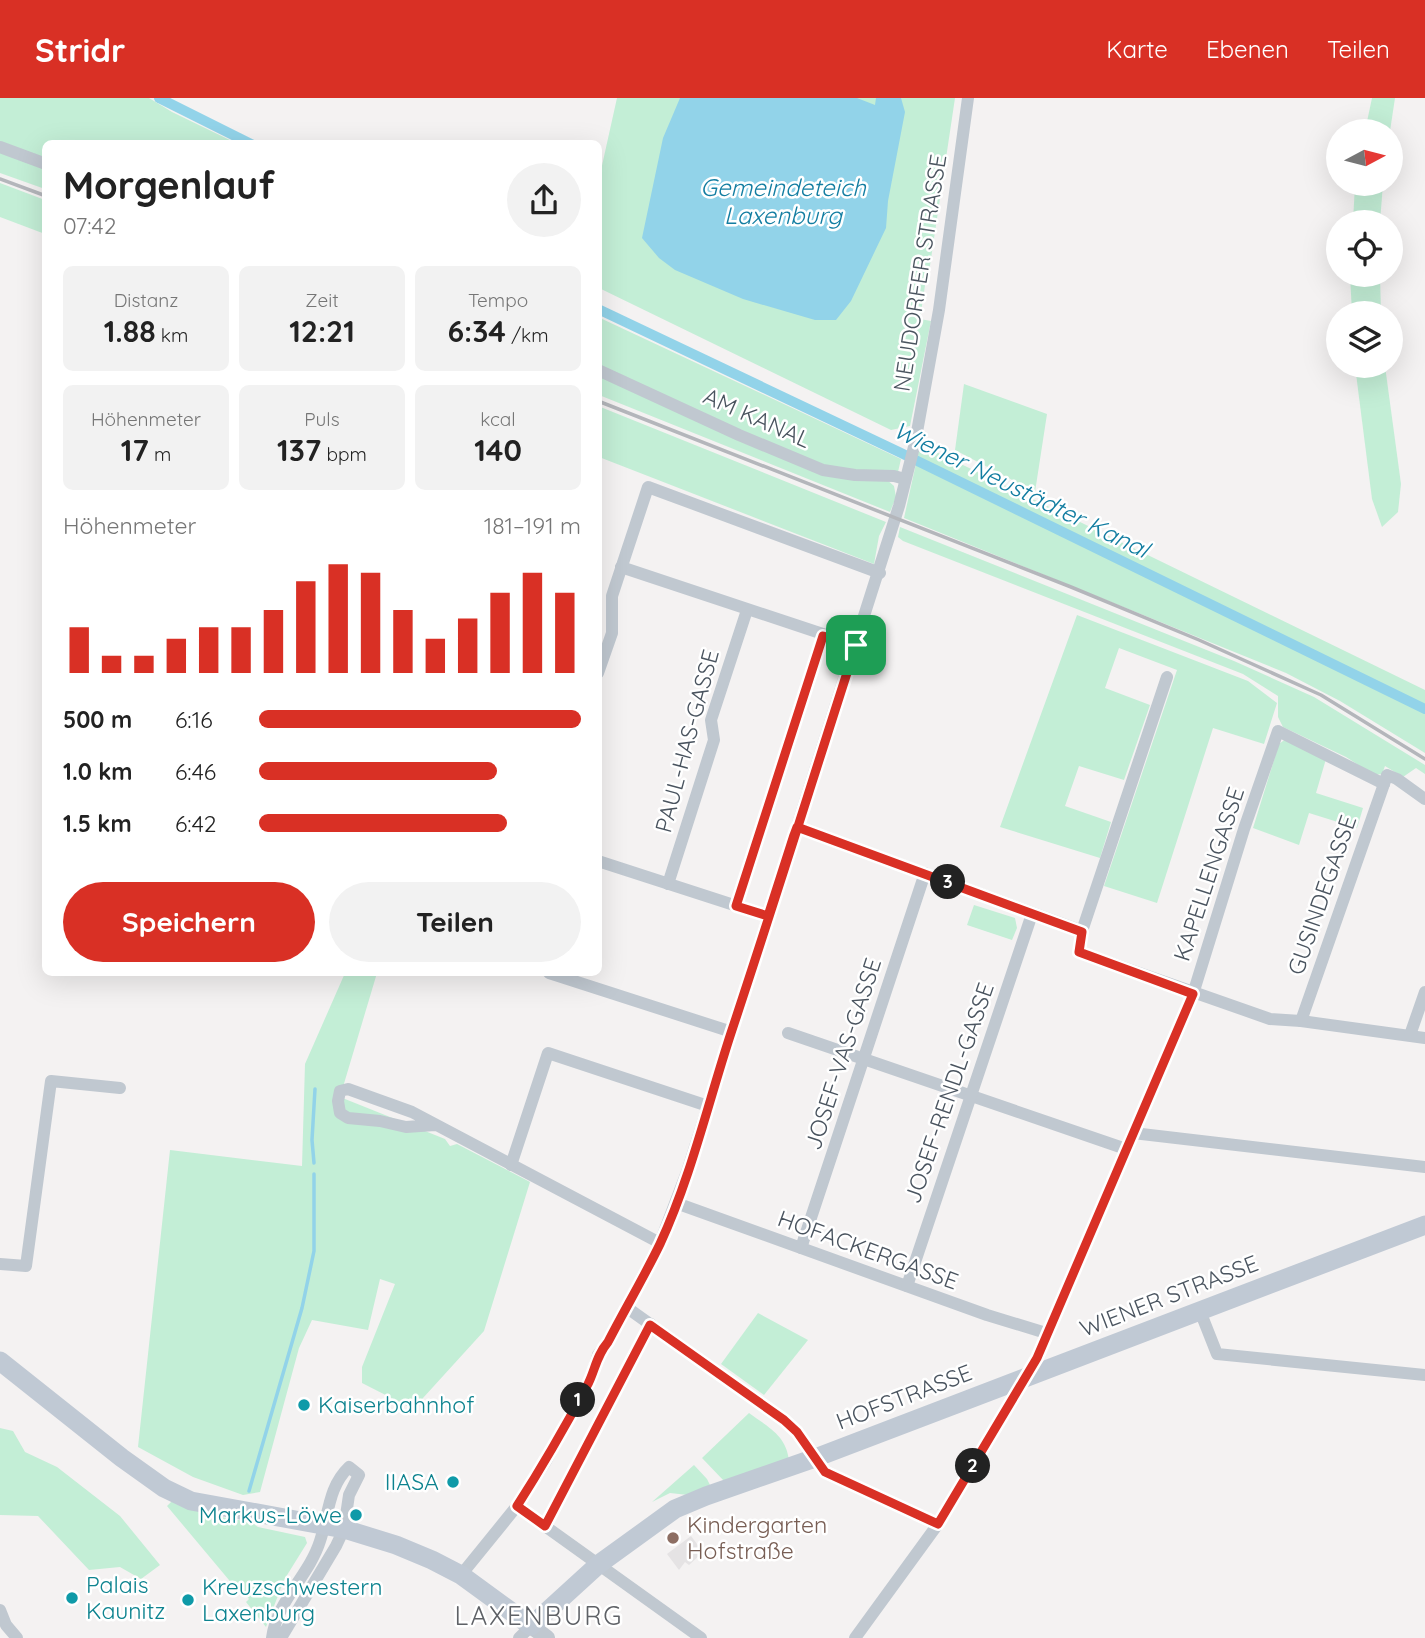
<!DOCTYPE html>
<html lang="de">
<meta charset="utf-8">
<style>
body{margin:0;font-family:Quicksand,sans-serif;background:#f2f2f2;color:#222;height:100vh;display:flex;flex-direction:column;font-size:26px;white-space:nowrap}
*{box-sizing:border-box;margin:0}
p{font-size:23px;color:#767676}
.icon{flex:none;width:38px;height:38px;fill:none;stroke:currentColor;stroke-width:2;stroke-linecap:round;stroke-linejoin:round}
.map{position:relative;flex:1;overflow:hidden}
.drawer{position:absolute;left:42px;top:42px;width:560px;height:836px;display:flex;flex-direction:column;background:#fff;border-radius:10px;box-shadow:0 7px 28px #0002}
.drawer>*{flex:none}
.needle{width:46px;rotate:83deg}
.fabs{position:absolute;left:1326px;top:21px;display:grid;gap:14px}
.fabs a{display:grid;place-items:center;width:77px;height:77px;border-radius:50%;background:#fff;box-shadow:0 7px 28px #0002;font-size:35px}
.pin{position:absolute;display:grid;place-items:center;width:60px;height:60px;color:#fff;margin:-30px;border-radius:14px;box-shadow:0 4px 10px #0006}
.km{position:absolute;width:35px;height:35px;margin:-18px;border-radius:50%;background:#222;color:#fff;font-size:19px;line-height:35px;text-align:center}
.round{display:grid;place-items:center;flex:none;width:74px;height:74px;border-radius:37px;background:#f2f2f2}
.head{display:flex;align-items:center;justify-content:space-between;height:119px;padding:0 21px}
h1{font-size:38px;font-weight:800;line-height:52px}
.metrics{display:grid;grid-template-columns:repeat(3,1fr);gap:10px;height:119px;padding:7px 21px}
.metrics div{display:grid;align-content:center;border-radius:10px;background:#f2f2f2;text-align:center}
.metrics b{font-size:30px;font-weight:800}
.metrics small{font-size:19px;font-weight:400}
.metrics p{font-size:19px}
.chart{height:196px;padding:14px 21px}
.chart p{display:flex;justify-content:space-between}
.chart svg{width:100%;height:126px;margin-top:7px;stroke:#d93025;stroke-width:6}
.button{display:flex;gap:14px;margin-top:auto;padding:14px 21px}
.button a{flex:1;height:80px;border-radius:42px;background:#d93025;color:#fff;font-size:28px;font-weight:800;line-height:80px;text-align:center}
.button a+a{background:#f2f2f2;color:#222}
ul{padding:0 21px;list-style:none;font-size:23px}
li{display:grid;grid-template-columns:112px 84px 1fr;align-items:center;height:52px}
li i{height:18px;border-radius:9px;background:#d93025}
header{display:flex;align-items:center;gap:42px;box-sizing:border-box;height:98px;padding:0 35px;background:#d93025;color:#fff}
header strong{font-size:33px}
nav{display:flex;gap:38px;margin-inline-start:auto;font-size:24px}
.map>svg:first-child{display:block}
.education{fill:#e5e3e4}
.green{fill:#c3eed6}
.water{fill:#92d3e9}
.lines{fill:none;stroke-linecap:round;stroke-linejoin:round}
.stream{stroke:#92d3e9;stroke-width:3.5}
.canal{stroke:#92d3e9;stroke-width:10}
.minor{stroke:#c0c8d0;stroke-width:12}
.tertiary{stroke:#c0c8d0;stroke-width:16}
.secondary{stroke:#c0c9d4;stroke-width:19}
.rail{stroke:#b4b6bb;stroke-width:3.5}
.route-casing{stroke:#fff;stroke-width:14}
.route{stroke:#d93025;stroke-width:9}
.culture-dot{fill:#0f9aa8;stroke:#fff;stroke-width:2.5}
.education-dot{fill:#8d6e63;stroke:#fff;stroke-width:2.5}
.labels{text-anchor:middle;stroke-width:5;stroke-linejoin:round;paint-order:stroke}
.street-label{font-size:23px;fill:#4a545f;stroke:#fff}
.culture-label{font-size:23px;fill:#0d838f;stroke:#fff;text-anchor:start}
.education-label{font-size:23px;fill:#785e54;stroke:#fff;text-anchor:start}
.water-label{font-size:24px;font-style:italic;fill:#127da1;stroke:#fff}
.quarter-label{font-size:26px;letter-spacing:2px;fill:#5e6166;stroke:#fff}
</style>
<header>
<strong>Stridr</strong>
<nav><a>Karte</a><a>Ebenen</a><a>Teilen</a></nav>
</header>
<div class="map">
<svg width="1425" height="1540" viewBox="0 0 1425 1540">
<rect width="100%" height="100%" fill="#f4f2f2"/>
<polygon class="education" points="691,1438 703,1454 689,1467 685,1464 679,1472 667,1456"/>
<g class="green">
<polygon points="0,0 149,0 172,14 236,45 46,46 45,91 0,75"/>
<polygon points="617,0 955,0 929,174 927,174 920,221 931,223 910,328 891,332 599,190 599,81"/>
<polygon points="1372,0 1395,0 1390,33 1365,33"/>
<polygon points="0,85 45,102 45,136 0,119"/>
<polygon points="1355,86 1383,86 1380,124 1353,124"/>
<polygon points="1350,177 1380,177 1381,215 1352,215"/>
<polygon points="598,219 901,361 898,374 886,381 894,388 896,399 890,414 599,297"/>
<polygon points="1355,268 1385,268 1401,386 1398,414 1382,429 1372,401"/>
<polygon points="964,286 1047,316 1035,394 955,352"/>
<polygon points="598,308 886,424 879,438 874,466 599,359"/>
<polygon points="926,349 1425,592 1425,655 1340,603 1286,575 904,420 919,352"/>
<polygon points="900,429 1234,563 1314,599 1425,667 1425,676 1416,670 1403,679 1385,668 1382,676 1374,677 1346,659 1283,629 1278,619 1278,598 1243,576 903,443 898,439"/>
<polygon points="1077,517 1248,583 1277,605 1264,646 1213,630 1157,805 1104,788 1177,572 1119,550 1105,590 1150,607 1124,682 1079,668 1065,708 1111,724 1100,760 1000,729"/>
<polygon points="1287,640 1326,661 1316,695 1363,710 1357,730 1309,715 1299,747 1253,730 1279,646"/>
<polygon points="974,807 1015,820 1017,830 1012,842 967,827"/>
<polygon points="345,875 377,875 340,999 445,1041 450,1048 457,1046 530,1084 484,1233 413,1311 362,1285 362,1269 395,1186 380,1181 368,1232 312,1222 299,1250 260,1394 243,1397 193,1379 138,1349 170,1052 302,1068 305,966"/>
<polygon points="758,1215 808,1242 764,1297 721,1266"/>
<path d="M749,1315C768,1329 786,1337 789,1362L724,1383L702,1360Z"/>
<polygon points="0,1330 13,1333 25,1354 57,1369 120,1418 160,1467 141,1481 120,1469 89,1472 38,1418 0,1417"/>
<polygon points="694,1367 707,1381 710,1387 688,1397 670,1395 652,1404"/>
<polygon points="173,1402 208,1417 251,1424 258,1429 305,1439 307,1445 284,1482 266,1529 246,1504 249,1501 237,1486 234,1488 167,1408"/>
</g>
<polygon class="water" points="680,0 857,0 875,7 876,0 901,0 905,14 888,103 886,130 851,203 836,222 815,222 743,201 675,172 659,160 642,140 663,40"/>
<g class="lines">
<g class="stream">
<polyline points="314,1065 312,1042 315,991"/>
<polyline points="249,1393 302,1210 314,1153 314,1076"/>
</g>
<g class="canal">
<polyline points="159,0 251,46"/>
<polyline points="598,211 899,354 1425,611"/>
</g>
<g class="minor">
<polyline points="0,49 46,66"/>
<polyline points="598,272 739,337 823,372 855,377 894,378 905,381"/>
<polyline points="621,469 856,547"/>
<polyline points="598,575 612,535 612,498 648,389 880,475"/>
<polyline points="797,729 1082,833 1079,854 1270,921 1301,923 1425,940"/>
<polyline points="598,763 768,818"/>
<polyline points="668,786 714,642 711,622 747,512"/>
<polyline points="736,808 823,538"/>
<polyline points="1082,833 1167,579"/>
<polyline points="549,875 732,934"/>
<polyline points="1301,923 1384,686"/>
<polyline points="788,935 1126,1051"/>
<polyline points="1410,937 1425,894"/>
<polyline points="435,1027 406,1029 380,1023 348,1020 340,1015 338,1003 340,993 348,991 412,1014 660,1145"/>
<polyline points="1133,1035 1425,1069"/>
<polyline points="511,1067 548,955 708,1008"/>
<polyline points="676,1105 987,1217 1046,1235"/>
<polyline points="801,1150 925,775"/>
<polyline points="0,1166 26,1168 51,983 120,990"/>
<polyline points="907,1188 1032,816"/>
<polyline points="626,1209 784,1322 797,1334 825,1374 938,1426"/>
<polyline points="1200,1213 1217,1256 1425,1277"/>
<polyline points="517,1408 701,1540"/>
<polyline points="545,1428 651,1226"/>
<polyline points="461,1477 517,1408 546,1363 590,1282 598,1257 608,1244 660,1145 687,1074 899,408 915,345 939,212 968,0"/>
<polyline points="0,1512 6,1527 17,1540"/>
<path d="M272,1540C277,1502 309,1478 320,1443C329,1416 328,1389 349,1369L359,1377L349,1397L344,1431L336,1448L281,1540"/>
<polyline points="519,1540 531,1528"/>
<polyline points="855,1540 938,1426 1037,1260 1193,896 1244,731 1278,633 1384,686 1387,677 1397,681 1425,701"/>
</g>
<polyline class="tertiary" points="531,1528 547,1540"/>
<polyline class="secondary" points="0,1263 122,1360 164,1390 191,1403 344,1431 396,1447 432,1462 461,1477 531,1528 599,1466 675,1411 706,1398 815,1360 1425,1127"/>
<g class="rail">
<polyline points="0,81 46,98"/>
<polyline points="598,303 1071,489 1199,542 1321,597 1425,661"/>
</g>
</g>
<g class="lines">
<defs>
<path id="route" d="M856,547C814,677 774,806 731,935C708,1005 691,1079 660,1146C644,1179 625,1211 608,1244C596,1258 595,1273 587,1288C565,1329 542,1369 517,1408L545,1428L650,1227L784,1322L797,1334L825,1374L938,1426L1037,1260L1193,896L1079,854L1082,834L797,729L794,737L768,818L736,808L823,538L856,547"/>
</defs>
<use href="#route" class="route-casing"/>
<use href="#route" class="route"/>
</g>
<g class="culture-dot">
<circle cx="304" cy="1307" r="7"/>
<circle cx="453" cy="1384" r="7"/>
<circle cx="356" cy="1417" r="7"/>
<circle cx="72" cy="1500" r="7"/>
<circle cx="188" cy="1502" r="7"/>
</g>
<circle class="education-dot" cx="673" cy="1440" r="7"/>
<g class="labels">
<g class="street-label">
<text transform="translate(920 175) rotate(-81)" y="8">NEUDORFER STRASSE</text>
<text transform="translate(757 320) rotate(24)" y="8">AM KANAL</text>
<text transform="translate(687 643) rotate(-75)" y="8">PAUL-HAS-GASSE</text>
<text transform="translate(1209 776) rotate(-72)" y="8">KAPELLENGASSE</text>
<text transform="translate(1322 797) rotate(-71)" y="8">GUSINDEGASSE</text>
<text transform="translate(843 956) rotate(-72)" y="8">JOSEF-VAS-GASSE</text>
<text transform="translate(949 995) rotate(-71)" y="8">JOSEF-RENDL-GASSE</text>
<text transform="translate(868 1152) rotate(20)" y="8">HOFACKERGASSE</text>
<text transform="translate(1169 1198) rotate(-21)" y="8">WIENER STRASSE</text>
<text transform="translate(904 1299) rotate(-21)" y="8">HOFSTRASSE</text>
</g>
<g class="culture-label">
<text x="318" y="1315">Kaiserbahnhof</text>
<text x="439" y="1392" text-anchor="end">IIASA</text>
<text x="342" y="1425" text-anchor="end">Markus-Löwe</text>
<text x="86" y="1495">Palais<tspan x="86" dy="26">Kaunitz</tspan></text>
<text x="202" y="1497">Kreuzschwestern<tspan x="202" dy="26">Laxenburg</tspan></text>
</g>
<g class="education-label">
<text x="687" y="1435">Kindergarten<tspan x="687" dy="26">Hofstraße</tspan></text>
</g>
<g class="water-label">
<text x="783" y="98">Gemeindeteich<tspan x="783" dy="28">Laxenburg</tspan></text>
<text transform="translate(1021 392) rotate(26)" y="8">Wiener Neustädter Kanal</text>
</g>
<g class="quarter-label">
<text x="539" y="1527">LAXENBURG</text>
</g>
</g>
</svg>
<div class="fabs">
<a><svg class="needle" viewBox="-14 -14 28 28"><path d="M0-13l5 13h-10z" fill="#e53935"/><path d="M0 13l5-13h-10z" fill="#767676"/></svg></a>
<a><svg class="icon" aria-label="locate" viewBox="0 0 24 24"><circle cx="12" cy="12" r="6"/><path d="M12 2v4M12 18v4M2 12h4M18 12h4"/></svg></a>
<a><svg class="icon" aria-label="layers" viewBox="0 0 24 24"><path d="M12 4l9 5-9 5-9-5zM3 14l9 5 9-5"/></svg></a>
</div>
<div class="pin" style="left:856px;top:547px;background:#1e9e55"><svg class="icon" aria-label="arrive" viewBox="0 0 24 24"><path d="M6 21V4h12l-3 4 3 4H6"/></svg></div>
<b class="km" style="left:578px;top:1302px">1</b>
<b class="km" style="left:973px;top:1368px">2</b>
<b class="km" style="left:948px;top:784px">3</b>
<section class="drawer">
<div class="head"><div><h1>Morgenlauf</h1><p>07:42</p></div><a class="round"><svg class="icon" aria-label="share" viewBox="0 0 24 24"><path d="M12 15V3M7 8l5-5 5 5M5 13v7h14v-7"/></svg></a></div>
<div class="metrics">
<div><p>Distanz</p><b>1.88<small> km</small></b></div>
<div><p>Zeit</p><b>12:21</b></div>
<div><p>Tempo</p><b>6:34<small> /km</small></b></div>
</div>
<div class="metrics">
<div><p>Höhenmeter</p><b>17<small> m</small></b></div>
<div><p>Puls</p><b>137<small> bpm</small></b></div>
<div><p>kcal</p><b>140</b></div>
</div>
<div class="chart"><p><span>Höhenmeter</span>181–191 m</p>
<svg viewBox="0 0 160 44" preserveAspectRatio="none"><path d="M5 44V28M15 44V38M25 44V38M35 44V32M45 44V28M55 44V28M65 44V22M75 44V12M85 44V6M95 44V9M105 44V22M115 44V32M125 44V25M135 44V16M145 44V9M155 44V16"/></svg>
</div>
<ul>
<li><b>500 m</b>6:16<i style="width:100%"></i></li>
<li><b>1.0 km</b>6:46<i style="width:74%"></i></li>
<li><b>1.5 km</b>6:42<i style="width:77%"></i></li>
</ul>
<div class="button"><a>Speichern</a><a>Teilen</a></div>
</section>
</div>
